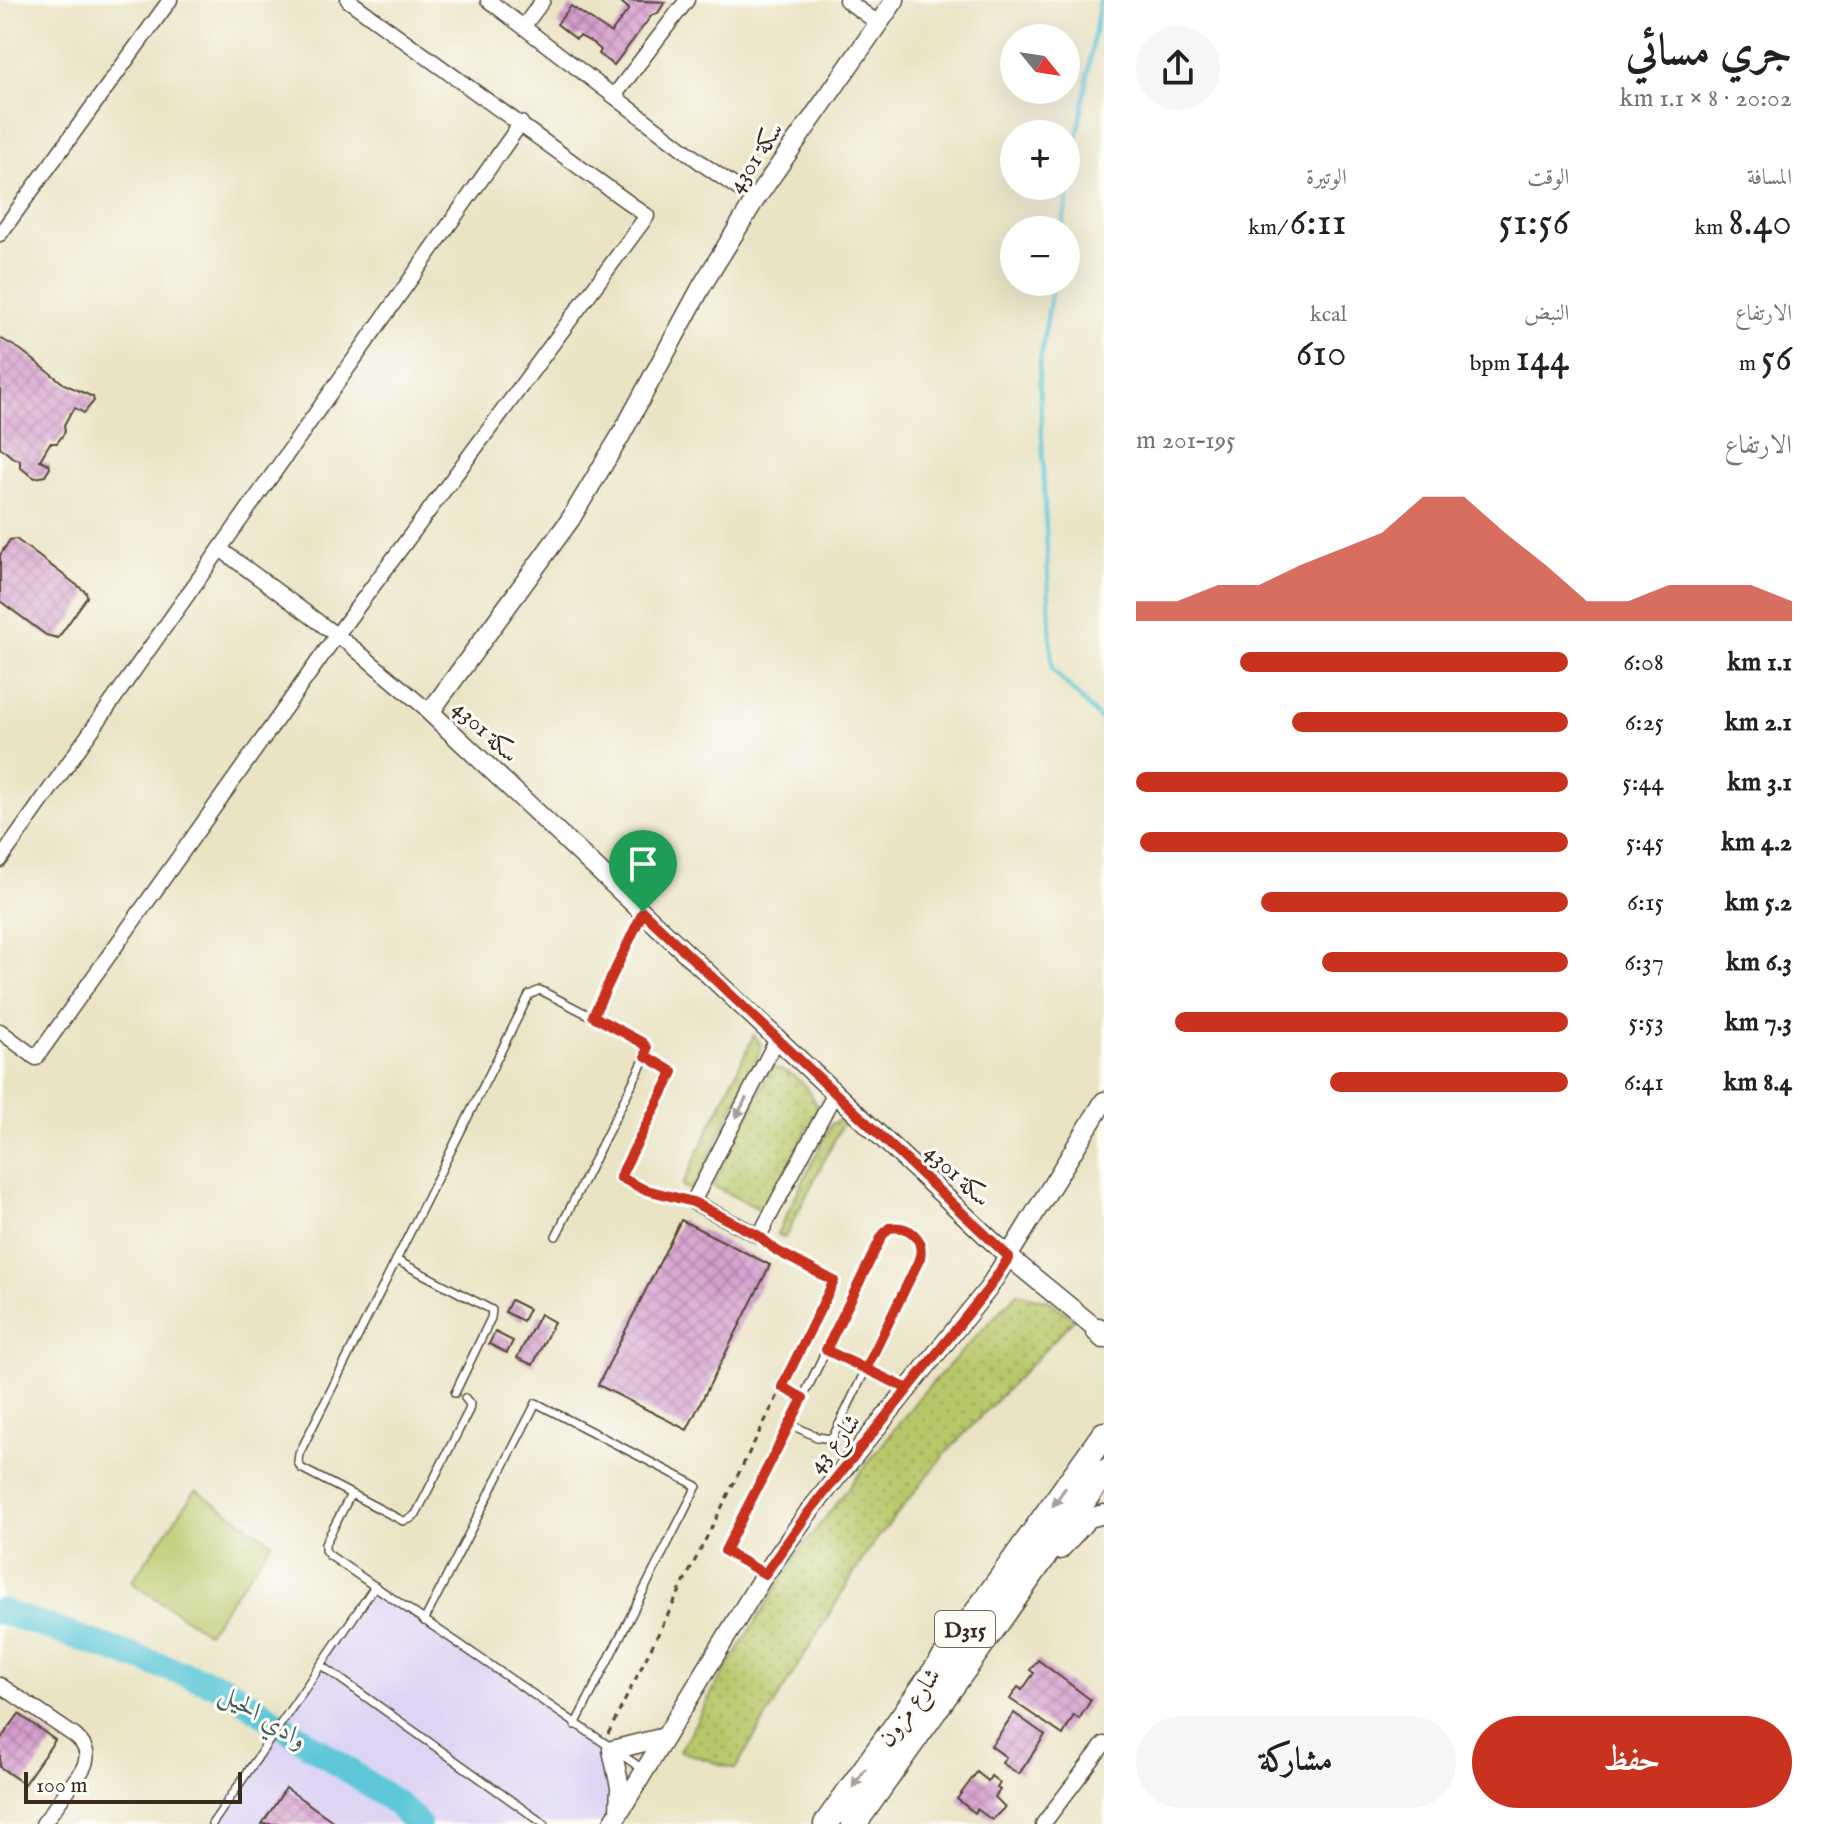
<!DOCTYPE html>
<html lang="ar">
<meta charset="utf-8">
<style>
body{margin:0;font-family:"IM FELL English",Amiri,serif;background:#f6f6f6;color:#222;direction:rtl;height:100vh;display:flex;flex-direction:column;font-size:30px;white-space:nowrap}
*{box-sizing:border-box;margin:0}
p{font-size:26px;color:#767676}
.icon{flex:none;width:44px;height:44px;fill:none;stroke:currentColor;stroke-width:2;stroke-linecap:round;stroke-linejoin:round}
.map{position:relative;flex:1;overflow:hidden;direction:ltr}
.drawer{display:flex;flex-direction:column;background:#fff;width:720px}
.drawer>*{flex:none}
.needle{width:52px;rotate:120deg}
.controls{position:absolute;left:1000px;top:24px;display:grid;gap:16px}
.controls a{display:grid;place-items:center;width:80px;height:80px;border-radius:50%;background:#fff;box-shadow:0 8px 32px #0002;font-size:40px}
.scale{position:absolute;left:24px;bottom:20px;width:218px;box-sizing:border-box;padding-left:8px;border:4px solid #3b2a1e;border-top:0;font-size:22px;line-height:28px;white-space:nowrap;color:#3b2a1e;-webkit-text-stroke:6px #fdfcf7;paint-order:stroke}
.pin{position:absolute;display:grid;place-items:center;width:68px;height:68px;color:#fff;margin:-82px -34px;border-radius:50% 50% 50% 0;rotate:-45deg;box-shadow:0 0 8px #0007}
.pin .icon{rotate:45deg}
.round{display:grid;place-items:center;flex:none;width:84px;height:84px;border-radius:42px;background:#f6f6f6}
.headline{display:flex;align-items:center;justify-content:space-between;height:136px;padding:0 32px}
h1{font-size:44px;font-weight:600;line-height:60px}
.figures{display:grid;grid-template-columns:repeat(3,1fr);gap:12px;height:136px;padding:8px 32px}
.figures div{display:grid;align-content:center}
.figures b{font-size:40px;font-weight:600}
.figures small{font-size:22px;font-weight:400}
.figures p{font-size:22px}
.chart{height:224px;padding:16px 32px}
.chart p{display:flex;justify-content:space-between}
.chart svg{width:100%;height:144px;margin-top:8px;fill:#c8321e;opacity:.7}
.action{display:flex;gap:16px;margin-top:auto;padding:16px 32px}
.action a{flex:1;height:92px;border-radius:48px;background:#c8321e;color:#fff;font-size:32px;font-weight:600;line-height:92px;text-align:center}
.action a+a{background:#f6f6f6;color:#222}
ul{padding:0 32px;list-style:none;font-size:26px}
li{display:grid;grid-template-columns:128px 96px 1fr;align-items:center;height:60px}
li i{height:20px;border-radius:10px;background:#c8321e}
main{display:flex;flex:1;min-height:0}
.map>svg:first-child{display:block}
.built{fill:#ded5f5}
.grass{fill:url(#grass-dots);stroke:#7a7944;stroke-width:2}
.garden{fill:#b9c86b;stroke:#7a7944;stroke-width:2}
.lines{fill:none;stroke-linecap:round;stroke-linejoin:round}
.stream{stroke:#5dc7d8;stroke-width:4}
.river{stroke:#5dc7d8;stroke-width:26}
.building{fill:url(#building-cross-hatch)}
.service-casing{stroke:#554637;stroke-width:10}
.minor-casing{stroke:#554637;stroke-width:17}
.tertiary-casing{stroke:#554637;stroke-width:21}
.primary-casing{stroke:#554637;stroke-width:27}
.path{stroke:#554637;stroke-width:3;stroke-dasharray:6 6;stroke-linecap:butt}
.service{stroke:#fff;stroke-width:7}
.minor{stroke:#fff;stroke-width:14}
.tertiary{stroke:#fff;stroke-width:18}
.primary{stroke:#fff;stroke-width:24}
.oneway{fill:#a79f9a}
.route-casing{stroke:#fff;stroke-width:16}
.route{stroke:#c8321e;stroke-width:10}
.labels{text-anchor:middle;stroke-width:6;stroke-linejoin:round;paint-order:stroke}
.shield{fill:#fdfcf7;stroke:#75695f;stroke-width:2}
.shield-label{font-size:22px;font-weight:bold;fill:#3b2a1e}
.street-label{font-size:24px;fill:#3b2a1e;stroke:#fdfcf7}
.water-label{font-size:26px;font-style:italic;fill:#47615f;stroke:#fdfcf7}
</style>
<main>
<section class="drawer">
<div class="headline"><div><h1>جري مسائي</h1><p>20:02 · 8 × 1.1 km</p></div><a class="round"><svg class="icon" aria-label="share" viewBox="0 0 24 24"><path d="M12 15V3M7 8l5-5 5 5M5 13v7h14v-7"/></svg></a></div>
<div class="figures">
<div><p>المسافة</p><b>8.40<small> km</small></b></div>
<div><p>الوقت</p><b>51:56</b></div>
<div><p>الوتيرة</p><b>6:11<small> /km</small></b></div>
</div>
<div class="figures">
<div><p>الارتفاع</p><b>56<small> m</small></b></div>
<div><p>النبض</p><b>144<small> bpm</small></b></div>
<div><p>kcal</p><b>610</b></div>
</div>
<div class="chart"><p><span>الارتفاع</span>195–201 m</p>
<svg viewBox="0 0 160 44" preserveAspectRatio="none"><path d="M0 44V38L10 38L20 33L30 33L40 27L50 22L60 17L70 6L80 6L90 17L100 27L110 38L120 38L130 33L140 33L150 33L160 38V44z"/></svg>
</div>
<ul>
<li><b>1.1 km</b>6:08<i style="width:76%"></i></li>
<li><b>2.1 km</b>6:25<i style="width:64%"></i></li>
<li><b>3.1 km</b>5:44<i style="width:100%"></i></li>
<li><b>4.2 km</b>5:45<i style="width:99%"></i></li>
<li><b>5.2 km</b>6:15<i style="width:71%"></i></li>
<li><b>6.3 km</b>6:37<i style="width:57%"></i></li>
<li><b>7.3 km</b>5:53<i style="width:91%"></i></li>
<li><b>8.4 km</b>6:41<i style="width:55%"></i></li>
</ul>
<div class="action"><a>حفظ</a><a>مشاركة</a></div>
</section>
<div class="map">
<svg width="1104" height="1824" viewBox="0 0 1104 1824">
<defs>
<pattern id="grass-dots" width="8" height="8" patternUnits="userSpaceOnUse" patternTransform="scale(2)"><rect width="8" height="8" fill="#b9c86b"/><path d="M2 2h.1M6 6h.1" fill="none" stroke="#98a357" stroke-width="1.8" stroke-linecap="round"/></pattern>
<pattern id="building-cross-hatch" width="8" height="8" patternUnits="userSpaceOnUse" patternTransform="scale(2)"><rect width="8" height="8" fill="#d59dcd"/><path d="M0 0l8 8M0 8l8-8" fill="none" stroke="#ae80a6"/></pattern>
</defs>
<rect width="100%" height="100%" fill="#fdfcf7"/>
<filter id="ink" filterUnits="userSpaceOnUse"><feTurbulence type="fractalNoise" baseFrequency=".0125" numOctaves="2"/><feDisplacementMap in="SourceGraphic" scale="16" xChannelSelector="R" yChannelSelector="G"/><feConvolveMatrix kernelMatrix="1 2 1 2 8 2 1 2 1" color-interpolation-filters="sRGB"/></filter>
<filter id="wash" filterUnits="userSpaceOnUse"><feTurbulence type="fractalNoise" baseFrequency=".006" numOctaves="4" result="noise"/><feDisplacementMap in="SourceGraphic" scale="32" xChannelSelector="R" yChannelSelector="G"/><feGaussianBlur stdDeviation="1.8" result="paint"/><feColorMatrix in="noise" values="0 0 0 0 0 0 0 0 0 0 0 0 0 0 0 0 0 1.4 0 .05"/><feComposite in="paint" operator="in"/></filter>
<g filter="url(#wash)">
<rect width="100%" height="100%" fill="#eae4c5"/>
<polygon class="built" points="375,1586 612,1750 612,1824 212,1824"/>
<g class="grass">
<polygon points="754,1035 761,1044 760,1051 693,1191 682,1186"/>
<path d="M772,1067C798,1074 807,1084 818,1108L765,1212L713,1186Z"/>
<polygon points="842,1119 844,1121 785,1238 777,1234 831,1124"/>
<polygon points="1017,1293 1049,1301 1074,1319 945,1454 869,1549 735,1769 680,1751 714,1689 800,1550 921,1395"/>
</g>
<polygon class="garden" points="196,1490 272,1542 207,1633 131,1582"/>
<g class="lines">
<g class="stream">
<polyline points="1062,230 1100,0"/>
<polyline points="1053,282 1039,368 1052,669 1104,723"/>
</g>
<polyline class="river" points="0,1611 226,1688 395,1802 418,1824"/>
</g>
<g id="blocks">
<g class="building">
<polygon points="619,0 665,2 658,13 652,15 614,65 599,54 601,50 593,43 580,36 576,39 557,24 571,6 611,33 629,9"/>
<polygon points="0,338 21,350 64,384 93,397 94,401 84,413 75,408 70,414 64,425 65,432 57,443 50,443 40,460 49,464 50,468 45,476 35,478 26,472 20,467 20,460 13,458 0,447"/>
<polygon points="16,539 86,592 87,597 58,638 46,635 0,601 0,555 10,540"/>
<polygon points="681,1220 770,1265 687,1430 598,1385"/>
<polygon points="511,1300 529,1309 523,1321 505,1312"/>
<polygon points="540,1314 554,1322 533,1365 517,1358"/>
<polygon points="495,1332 513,1341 507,1353 489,1344"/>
<polygon points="1038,1660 1091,1700 1079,1719 1074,1715 1063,1735 1010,1699 1018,1687 1022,1690 1034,1673 1030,1670"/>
<polygon points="1014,1713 1045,1735 1019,1774 1002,1763 1006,1757 991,1746"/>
<polygon points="19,1714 55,1740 24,1784 0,1767 0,1740"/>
<polygon points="977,1772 988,1781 991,1776 1000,1783 997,1788 1000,1790 995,1797 1005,1807 992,1820 977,1809 975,1813 957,1799"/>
<polygon points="286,1788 337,1824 262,1824"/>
</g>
</g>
</g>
<g filter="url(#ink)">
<use href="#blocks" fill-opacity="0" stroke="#554637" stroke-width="2"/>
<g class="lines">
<defs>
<g id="service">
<polyline points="593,1016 642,914"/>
<path d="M899,1226C915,1231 923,1241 920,1258L832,1439L817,1437L790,1424L882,1236L889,1228Z"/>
<polyline points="396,1260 492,1310 491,1318 455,1393"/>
<polyline points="826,1350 907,1388"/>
<polyline points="465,1398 470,1404 469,1410 416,1514 410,1519 403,1521 301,1468 298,1462 299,1454 529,995 540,990 643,1043 647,1048 646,1056 556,1236"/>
<polyline points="351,1494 325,1544 325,1550 329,1555 644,1770"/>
<polyline points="765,1574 725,1551 790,1424"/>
<polyline points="424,1621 536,1403 697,1486 575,1725"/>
<polyline points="321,1665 544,1824"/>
<polyline points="212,1824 375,1586"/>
</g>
<g id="minor">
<polyline points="488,0 704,165 755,200"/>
<polyline points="846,0 878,23"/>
<polyline points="524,26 543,0"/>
<polyline points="614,96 687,0"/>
<polyline points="0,234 170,0"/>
<polyline points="220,549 355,649 430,712"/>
<polyline points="0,860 521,123"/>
<polyline points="0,1031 36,1058 336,636 647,216 348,0"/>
<polyline points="777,1039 693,1202 759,1236 835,1093"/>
<path d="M0,1685L75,1736C88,1747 90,1758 81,1772L43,1824"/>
<polyline points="1043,1824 1104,1744"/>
</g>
<g id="tertiary">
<polyline points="895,0 755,200 703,284 621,435 570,520 430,712 1009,1257 1098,1330"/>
<polyline points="1060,1550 1089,1518 1104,1514"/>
<polyline points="619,1811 620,1787 612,1750 665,1737"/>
<polyline points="612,1824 761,1580 808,1513 988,1289 1104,1101"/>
</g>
<g id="primary">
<polyline points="1098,1330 1104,1336"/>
<polyline points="826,1824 1104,1434"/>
<polyline points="854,1824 1104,1472"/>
</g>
</defs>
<use href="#service" class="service-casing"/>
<use href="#minor" class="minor-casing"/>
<use href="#tertiary" class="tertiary-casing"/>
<use href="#primary" class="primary-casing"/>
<g class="path">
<polyline points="655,1061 673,1072 620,1177 643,1189 681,1199"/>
<polyline points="769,1244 834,1281 782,1387 792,1393"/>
<polyline points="608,1734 782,1387"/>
</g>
<use href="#service" class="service"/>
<use href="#minor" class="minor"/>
<use href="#tertiary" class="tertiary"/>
<use href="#primary" class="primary"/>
</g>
<defs><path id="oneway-solid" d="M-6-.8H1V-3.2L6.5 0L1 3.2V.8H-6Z" transform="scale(2)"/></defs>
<g class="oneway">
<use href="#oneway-solid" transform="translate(741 1108) rotate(117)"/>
<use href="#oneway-solid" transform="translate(1059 1497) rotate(125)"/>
<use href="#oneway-solid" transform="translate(859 1778) rotate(125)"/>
</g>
</g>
<g class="lines" filter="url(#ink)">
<defs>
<path id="route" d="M643,912L593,1016L643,1043L647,1048L646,1056L673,1072L620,1177L643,1189L693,1202L759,1236L777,1251L834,1281L782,1387L803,1398L725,1551L765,1574L808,1513L908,1389L866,1369L920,1258C924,1237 909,1225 889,1228L882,1236L826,1350L908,1389L988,1289L1009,1257L643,912"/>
</defs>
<use href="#route" class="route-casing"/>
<use href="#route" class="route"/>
</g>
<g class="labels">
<rect class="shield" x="935" y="1611" width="60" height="36" rx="6"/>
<g class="shield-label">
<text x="965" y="1637">D315</text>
</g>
<g class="street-label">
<text transform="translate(755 157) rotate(-56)" y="8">سكة 4301</text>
<text transform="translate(486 731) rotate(43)" y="8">سكة 4301</text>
<text transform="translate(958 1175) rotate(43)" y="8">سكة 4301</text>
<text transform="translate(834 1443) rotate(-51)" y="8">شارع 43</text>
<text transform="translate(909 1707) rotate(-55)" y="8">شارع مزون</text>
</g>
<g class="water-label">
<text transform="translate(264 1716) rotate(32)" y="9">وادي الحيل</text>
</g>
</g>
</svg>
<div class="controls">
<a><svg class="needle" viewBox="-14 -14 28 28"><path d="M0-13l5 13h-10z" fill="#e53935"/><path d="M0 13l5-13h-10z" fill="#767676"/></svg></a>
<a>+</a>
<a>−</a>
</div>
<div class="scale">100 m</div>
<div class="pin" style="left:643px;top:912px;background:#1e9e55"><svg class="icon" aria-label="arrive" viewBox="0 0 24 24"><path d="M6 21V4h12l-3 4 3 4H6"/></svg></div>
</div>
</main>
